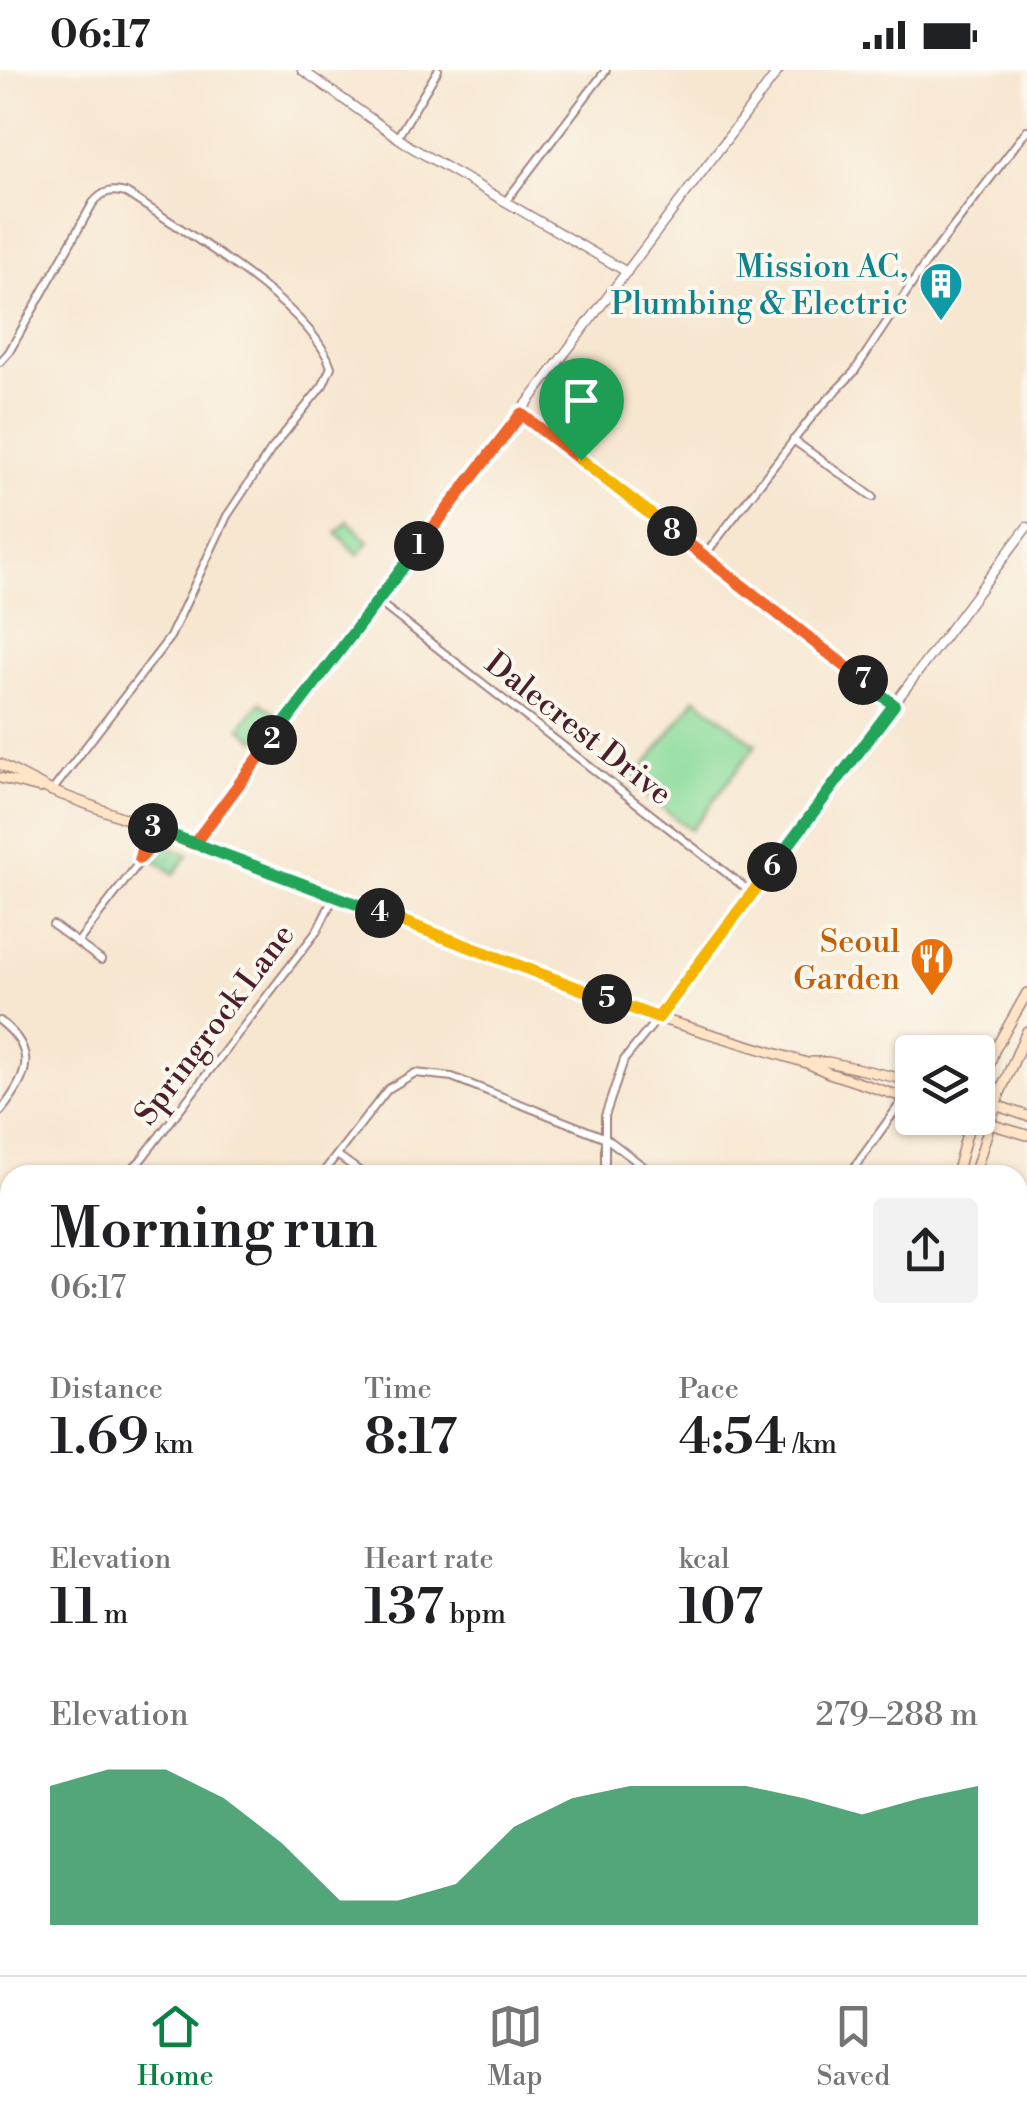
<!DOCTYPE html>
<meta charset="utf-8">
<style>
body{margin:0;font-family:"Libre Bodoni",serif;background:#f2f2f2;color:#202124;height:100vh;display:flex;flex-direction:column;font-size:38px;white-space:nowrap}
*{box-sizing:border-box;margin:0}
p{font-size:32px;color:#757577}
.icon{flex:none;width:55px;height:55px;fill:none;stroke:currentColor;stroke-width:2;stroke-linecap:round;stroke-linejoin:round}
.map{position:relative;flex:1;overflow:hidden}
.panel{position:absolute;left:0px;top:1095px;width:1028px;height:810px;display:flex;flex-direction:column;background:#fff;border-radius:30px 30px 0 0;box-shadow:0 2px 8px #0004}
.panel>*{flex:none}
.fabs{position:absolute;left:895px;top:965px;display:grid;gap:20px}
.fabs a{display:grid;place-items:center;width:100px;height:100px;border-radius:10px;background:#fff;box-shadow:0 2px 8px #0004;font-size:50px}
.pin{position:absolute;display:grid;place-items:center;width:85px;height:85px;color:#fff;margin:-102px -42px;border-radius:50% 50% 50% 0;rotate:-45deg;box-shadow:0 0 10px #0007}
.pin .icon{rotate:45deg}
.km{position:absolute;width:50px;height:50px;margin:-25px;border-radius:50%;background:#222;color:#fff;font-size:28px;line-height:50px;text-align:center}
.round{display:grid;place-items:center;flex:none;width:105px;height:105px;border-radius:10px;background:#f2f2f2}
.overview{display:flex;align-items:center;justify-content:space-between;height:170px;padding:0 50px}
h1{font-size:55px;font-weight:600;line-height:75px}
.figures{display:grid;grid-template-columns:repeat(3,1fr);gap:15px;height:170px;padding:10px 50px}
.figures div{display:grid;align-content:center}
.figures b{font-size:50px;font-weight:600}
.figures small{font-size:28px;font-weight:400}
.figures p{font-size:28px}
.chart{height:280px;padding:20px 50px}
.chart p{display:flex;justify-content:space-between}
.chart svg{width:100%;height:180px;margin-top:10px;fill:#0b8043;opacity:.7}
.status{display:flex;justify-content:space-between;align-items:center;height:70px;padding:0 50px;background:#fff;direction:ltr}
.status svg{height:28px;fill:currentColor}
.tabs{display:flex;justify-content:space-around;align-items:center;height:140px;border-top:2px solid #e0e0e0;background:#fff;font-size:28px;color:#757577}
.tabs a{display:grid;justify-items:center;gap:5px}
.tabs .current{color:#0b8043}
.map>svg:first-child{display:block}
.green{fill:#8cdc9c;stroke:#6b7e64;stroke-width:2.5}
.park{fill:url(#park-tufts);stroke:#6b7e64;stroke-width:2.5}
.water{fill:url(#water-ripples);stroke:#64668a;stroke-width:2.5}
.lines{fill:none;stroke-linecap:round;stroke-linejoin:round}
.stream{stroke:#7eaee9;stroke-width:2.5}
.minor-casing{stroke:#a0827e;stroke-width:10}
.tertiary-casing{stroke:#a0827e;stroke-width:11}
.secondary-casing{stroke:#a0827e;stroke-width:12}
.minor{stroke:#fff;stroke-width:6}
.tertiary{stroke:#fff;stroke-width:8}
.secondary{stroke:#ffe4c6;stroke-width:9}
.split-1-casing{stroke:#fff;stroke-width:20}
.split-2-casing{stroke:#fff;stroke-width:20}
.split-3-casing{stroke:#fff;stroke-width:20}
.split-4-casing{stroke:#fff;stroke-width:20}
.split-5-casing{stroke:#fff;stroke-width:20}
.split-6-casing{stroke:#fff;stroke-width:20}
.split-7-casing{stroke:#fff;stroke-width:20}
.split-8-casing{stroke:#fff;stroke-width:20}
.split-9-casing{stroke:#fff;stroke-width:20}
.split-1{stroke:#f0652b;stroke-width:12}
.split-2{stroke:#22a559;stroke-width:12}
.split-3{stroke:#f0652b;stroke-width:12}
.split-4{stroke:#22a559;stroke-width:12}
.split-5{stroke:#f5b400;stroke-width:12}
.split-6{stroke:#f5b400;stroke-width:12}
.split-7{stroke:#22a559;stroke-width:12}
.split-8{stroke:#f0652b;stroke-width:12}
.split-9{stroke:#f5b400;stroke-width:12}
.labels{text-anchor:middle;stroke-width:8;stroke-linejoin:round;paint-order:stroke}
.culture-label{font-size:32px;fill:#0d838f;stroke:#fbf7ec;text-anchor:end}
.street-label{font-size:32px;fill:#4a1f2b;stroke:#fbf7ec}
.food-label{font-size:32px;fill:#c56008;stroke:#fbf7ec;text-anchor:end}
</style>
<div class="status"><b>06:17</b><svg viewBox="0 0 49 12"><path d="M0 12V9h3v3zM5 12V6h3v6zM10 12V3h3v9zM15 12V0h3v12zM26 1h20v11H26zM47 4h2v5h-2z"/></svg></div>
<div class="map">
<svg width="1027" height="1905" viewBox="0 0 1027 1905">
<defs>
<pattern id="park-tufts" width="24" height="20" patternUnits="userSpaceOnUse" patternTransform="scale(2.5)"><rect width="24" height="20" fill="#8cdc9c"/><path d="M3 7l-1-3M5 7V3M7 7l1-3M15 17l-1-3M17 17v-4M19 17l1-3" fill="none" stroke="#7abc87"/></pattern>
<pattern id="water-ripples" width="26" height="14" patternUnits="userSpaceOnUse" patternTransform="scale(2.5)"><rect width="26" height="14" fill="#7eaee9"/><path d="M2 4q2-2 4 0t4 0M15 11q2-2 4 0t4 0" fill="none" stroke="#698dbd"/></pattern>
</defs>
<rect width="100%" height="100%" fill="#fbf7ec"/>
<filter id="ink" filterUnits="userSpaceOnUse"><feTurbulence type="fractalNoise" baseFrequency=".01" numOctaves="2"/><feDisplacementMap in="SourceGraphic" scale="20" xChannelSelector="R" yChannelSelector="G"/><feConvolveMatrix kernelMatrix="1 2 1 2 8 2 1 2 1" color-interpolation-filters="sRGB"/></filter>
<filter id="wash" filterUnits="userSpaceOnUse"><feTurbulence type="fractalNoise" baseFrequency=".0048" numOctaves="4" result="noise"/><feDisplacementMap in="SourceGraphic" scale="40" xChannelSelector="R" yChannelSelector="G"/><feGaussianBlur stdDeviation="2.25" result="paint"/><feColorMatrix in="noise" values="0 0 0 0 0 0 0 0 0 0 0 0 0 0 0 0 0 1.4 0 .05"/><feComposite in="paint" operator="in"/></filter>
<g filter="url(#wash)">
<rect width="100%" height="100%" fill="#f7e6d0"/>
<g class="green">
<polygon points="348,451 369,472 358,485 336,463"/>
<polygon points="696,628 756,675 691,760 631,714"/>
<polygon points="260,632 275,643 256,670 240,658"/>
</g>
<polygon class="park" points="160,774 188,785 174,804 152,788 156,775"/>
<polygon class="water" points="0,1866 10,1876 10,1895 26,1895 31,1905 0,1905"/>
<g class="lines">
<g class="stream">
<polyline points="0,1851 10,1858"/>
<polyline points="58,1895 71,1905"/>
</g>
</g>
</g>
<g filter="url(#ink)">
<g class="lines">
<defs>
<g id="minor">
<polyline points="397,68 438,0"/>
<polyline points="506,131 606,0"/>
<path d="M0,292L9,282L93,133C103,121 111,119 126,123C182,160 312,235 331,297L323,315L271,380L227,446L170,567L52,721"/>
<polyline points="521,344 895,635"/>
<polyline points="793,370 873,427"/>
<polyline points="704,486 814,344 854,302 925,194 1027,60"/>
<polyline points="377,531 752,823"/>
<polyline points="53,855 101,890"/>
<polyline points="78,872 148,781 153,770 152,758 144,770 140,788"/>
<path d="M0,951C40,982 27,1008 0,1042"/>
<polyline points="337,1085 365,1105"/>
<polyline points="125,1105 140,1091 317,861 334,827"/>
<polyline points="321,1105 388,1019 415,1003 452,1007 606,1068 644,1097 647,1105"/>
<polyline points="605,1105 605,1046 624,990 658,948"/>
<polyline points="849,1105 905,1027"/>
<polyline points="0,1301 10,1288"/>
<polyline points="1018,1312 1027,1302"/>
<polyline points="1018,1491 1027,1479"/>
<polyline points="0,1516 10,1503"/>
<polyline points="0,1597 10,1605"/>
<polyline points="1018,1687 1027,1674"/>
<polyline points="0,1746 10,1754"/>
<polyline points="363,1905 371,1895"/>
<polyline points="849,1905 857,1895"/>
</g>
<g id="tertiary">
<polyline points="302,0 411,77 627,202"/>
<polyline points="194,774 779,0"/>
<polyline points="658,948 1027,457"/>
</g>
<g id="secondary">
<polyline points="0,694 52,721 658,948 807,993 829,1003 912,1030"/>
<polyline points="0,708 40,718"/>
<polyline points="812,992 828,992 912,1011"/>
<polyline points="978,1028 994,981 1027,923"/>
<polyline points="978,1029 1027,1046"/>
<polyline points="969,1048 1027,1065"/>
<polyline points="956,1105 971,1048"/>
<polyline points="974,1105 999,1025 1027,961"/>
<polyline points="0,1139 10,1147"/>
<polyline points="1018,1786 1027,1794"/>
<polyline points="619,1905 627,1895"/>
<polyline points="643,1905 651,1895"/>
</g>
</defs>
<use href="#minor" class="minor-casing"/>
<use href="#tertiary" class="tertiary-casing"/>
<use href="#secondary" class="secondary-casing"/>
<use href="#minor" class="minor"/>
<use href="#tertiary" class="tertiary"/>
<use href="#secondary" class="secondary"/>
</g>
</g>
<g class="lines" filter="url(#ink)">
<defs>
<polyline id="split-1" points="419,476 521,344 581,390"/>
<polyline id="split-2" points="272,670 419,476"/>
<path id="split-3" d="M153,758H152C153,772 150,779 140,788L144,770L152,758L194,774L272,670"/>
<polyline id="split-4" points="153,758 380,843"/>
<polyline id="split-5" points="380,843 607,929"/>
<polyline id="split-6" points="607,929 658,948 772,797"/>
<polyline id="split-7" points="772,797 894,635 863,610"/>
<polyline id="split-8" points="672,461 863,610"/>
<polyline id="split-9" points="581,390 672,461"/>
</defs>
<use href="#split-1" class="split-1-casing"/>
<use href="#split-2" class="split-2-casing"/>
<use href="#split-3" class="split-3-casing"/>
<use href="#split-4" class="split-4-casing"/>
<use href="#split-5" class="split-5-casing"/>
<use href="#split-6" class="split-6-casing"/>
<use href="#split-7" class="split-7-casing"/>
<use href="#split-8" class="split-8-casing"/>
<use href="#split-9" class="split-9-casing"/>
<use href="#split-1" class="split-1"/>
<use href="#split-2" class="split-2"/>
<use href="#split-3" class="split-3"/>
<use href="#split-4" class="split-4"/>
<use href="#split-5" class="split-5"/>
<use href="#split-6" class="split-6"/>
<use href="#split-7" class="split-7"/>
<use href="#split-8" class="split-8"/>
<use href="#split-9" class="split-9"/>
</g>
<defs>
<symbol id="building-pin" viewBox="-11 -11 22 30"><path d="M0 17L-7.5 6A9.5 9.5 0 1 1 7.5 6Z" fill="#0f9aa8" stroke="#fbf7ec"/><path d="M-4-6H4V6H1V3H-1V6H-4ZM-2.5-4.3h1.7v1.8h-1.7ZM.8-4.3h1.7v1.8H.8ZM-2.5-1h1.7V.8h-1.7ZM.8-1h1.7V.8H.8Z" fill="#fff"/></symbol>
<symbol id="restaurant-pin" viewBox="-11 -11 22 30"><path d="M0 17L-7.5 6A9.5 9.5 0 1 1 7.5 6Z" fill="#e8710a" stroke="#fbf7ec"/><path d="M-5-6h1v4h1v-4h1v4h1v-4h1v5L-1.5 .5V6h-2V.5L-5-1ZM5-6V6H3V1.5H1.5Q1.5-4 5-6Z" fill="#fff"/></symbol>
</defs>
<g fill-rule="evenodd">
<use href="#building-pin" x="916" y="189" width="50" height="68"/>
<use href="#restaurant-pin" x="907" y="864" width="50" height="68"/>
</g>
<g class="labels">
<g class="culture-label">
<text x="908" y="207">Mission AC,<tspan x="908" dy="37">Plumbing &amp; Electric</tspan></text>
</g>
<g class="street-label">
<text transform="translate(579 658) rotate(38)" y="11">Dalecrest Drive</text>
<text transform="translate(214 954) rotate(-53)" y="11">Springrock Lane</text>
</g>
<g class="food-label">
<text x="900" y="882">Seoul<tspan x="900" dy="37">Garden</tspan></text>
</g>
</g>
</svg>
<div class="fabs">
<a><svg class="icon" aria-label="layers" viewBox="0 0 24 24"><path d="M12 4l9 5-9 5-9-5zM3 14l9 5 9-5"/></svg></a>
</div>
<div class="pin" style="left:581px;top:390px;background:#1e9e55"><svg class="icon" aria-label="arrive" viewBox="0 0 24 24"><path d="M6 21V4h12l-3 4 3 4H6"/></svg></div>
<b class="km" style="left:419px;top:476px">1</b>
<b class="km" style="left:272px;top:670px">2</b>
<b class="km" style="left:153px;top:758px">3</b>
<b class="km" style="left:380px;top:843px">4</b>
<b class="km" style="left:607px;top:929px">5</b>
<b class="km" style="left:772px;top:797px">6</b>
<b class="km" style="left:863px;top:610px">7</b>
<b class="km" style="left:672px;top:461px">8</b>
<section class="panel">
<div class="overview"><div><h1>Morning run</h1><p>06:17</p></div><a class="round"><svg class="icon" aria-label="share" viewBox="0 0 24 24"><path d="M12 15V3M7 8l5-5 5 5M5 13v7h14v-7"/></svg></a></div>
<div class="figures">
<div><p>Distance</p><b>1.69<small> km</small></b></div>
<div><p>Time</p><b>8:17</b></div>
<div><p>Pace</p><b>4:54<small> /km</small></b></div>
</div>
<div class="figures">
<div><p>Elevation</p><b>11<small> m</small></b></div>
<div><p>Heart rate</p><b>137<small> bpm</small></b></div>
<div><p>kcal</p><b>107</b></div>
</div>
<div class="chart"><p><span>Elevation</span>279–288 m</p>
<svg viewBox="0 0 160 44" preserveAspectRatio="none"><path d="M0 44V10L10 6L20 6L30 13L40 24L50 38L60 38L70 34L80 20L90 13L100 10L110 10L120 10L130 13L140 17L150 13L160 10V44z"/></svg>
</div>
</section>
</div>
<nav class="tabs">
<a class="current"><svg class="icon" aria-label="home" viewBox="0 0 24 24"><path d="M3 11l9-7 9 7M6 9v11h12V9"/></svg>Home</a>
<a><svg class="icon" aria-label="map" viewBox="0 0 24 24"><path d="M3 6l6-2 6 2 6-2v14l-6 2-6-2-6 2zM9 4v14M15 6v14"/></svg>Map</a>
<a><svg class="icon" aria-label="saved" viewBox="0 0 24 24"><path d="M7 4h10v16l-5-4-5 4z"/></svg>Saved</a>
</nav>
